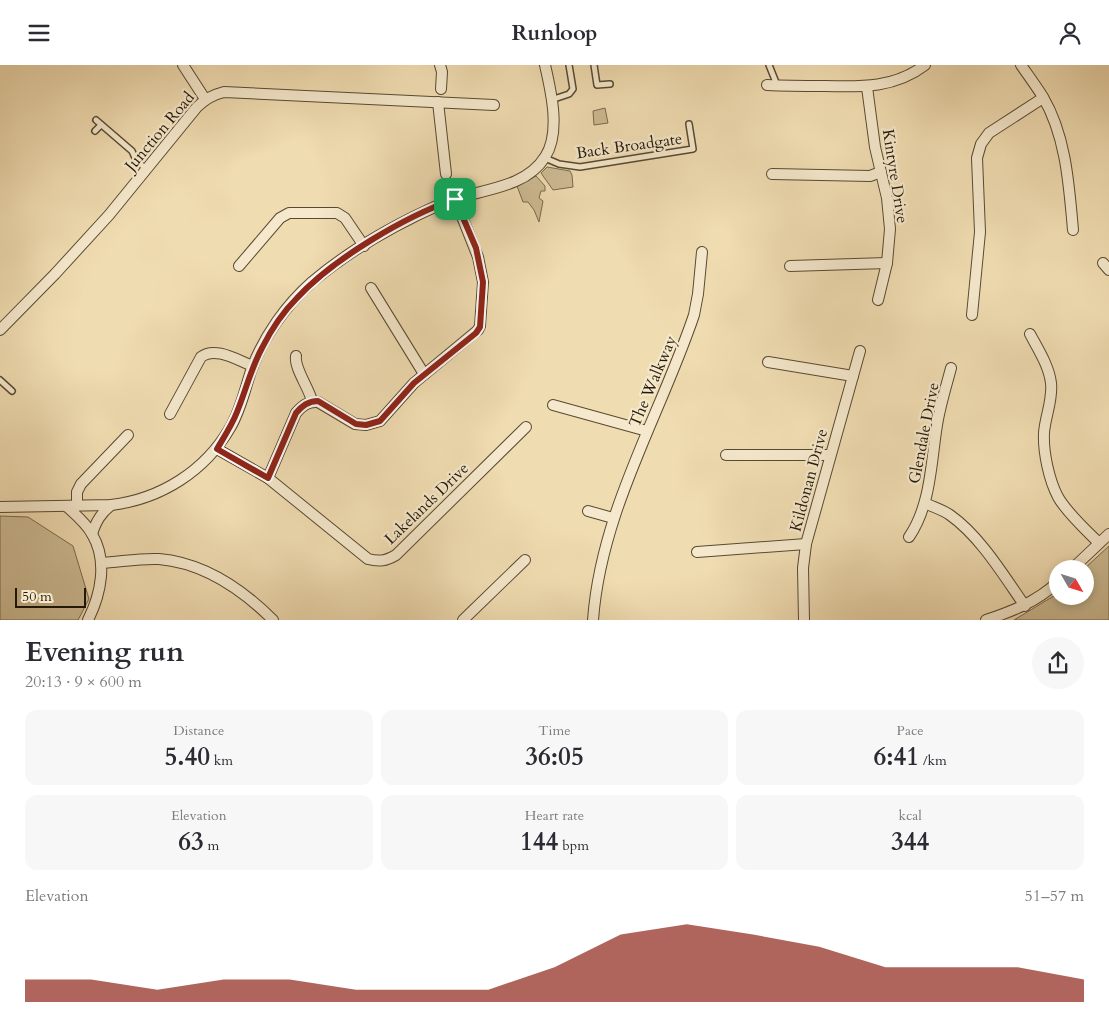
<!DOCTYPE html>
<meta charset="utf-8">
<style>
body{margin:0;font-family:Cardo,serif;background:#f7f7f7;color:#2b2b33;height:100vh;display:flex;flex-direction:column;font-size:19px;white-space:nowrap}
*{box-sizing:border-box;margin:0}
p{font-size:16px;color:#7c7c81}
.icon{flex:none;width:28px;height:28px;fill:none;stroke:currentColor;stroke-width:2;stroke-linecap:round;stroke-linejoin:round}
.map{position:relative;height:555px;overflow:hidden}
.sheet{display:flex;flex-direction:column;background:#fff;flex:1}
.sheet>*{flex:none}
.needle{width:32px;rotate:129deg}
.controls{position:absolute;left:1049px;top:495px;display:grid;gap:10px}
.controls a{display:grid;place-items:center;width:45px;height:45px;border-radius:50%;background:#fff;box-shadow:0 2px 8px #0003;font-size:25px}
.scale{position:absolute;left:15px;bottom:12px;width:71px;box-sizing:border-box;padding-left:5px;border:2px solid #241908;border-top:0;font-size:14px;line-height:18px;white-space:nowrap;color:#241908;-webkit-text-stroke:4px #f5e8cc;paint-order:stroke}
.pin{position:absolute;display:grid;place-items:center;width:42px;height:42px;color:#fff;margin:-21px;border-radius:10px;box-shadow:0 2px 8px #0006}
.round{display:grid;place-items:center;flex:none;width:52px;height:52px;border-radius:26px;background:#f7f7f7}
.headline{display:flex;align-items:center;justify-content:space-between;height:85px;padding:0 25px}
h1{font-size:28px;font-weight:700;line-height:38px}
.figures{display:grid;grid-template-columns:repeat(3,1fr);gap:8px;height:85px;padding:5px 25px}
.figures div{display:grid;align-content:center;border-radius:12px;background:#f7f7f7;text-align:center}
.figures b{font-size:25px;font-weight:700}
.figures small{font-size:14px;font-weight:400}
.figures p{font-size:14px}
.chart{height:140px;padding:10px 25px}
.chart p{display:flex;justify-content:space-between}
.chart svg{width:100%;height:90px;margin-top:5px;fill:#8f2418;opacity:.7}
header{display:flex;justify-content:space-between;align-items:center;height:65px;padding:0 25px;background:#fff;font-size:22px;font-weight:700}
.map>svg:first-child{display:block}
.green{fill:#cdbb94;stroke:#786a4e}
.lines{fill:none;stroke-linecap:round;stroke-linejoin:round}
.service-casing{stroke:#574a32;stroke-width:8}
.minor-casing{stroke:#574a32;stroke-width:12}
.service{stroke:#f5e8cc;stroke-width:5}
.minor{stroke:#f5e8cc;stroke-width:10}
.route-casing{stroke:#fff;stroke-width:10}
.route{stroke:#8f2418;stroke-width:6}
.labels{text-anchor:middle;stroke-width:4.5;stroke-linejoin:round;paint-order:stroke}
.street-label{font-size:16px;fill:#241908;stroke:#f5e8cc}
</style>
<header><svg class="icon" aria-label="menu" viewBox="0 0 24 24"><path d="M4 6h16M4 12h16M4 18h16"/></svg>Runloop<svg class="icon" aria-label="person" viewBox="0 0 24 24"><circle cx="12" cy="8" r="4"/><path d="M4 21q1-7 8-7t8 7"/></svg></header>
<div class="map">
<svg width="1109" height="555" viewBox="0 0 1109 555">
<rect width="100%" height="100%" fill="#f0dcb1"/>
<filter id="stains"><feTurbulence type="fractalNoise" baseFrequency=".004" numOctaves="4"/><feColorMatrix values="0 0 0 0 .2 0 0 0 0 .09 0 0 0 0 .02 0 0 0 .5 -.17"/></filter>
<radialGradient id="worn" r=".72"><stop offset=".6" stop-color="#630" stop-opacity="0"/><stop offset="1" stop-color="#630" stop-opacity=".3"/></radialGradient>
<g class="green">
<polygon points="605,43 608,58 594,60 593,46"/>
<polygon points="547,102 570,106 572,110 573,122 553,125 541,108"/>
<polygon points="536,111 545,121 545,126 541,126 539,133 543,136 539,157 534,145 528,137 523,137 517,121"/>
<polygon points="0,451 28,452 73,481 89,534 78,555 0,555"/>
<polygon points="1109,481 1109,555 1014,555 1057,529 1058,531 1085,531 1084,504"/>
</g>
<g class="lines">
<defs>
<g id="service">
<polyline points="594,0 597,20 610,19"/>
<polyline points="769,0 777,20"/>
<polyline points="551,35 569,29 573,24 569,0"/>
<polyline points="96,55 132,86 136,95 146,104"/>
<polyline points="95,66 101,60"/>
<polyline points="545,93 559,99 580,102 693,84 689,59"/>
<polyline points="0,315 12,326"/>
</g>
<g id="minor">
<polyline points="183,0 205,34"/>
<polyline points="440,0 442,7 441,24"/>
<path d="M1021,0C1028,10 1036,21 1043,32C1066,71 1069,120 1073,165"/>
<path d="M767,20C787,21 806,21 825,21C862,22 895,23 925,0"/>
<polyline points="867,22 875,82 887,133 890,164 887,198 878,235"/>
<polyline points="438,37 446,109"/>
<polyline points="772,109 870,111 881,107"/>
<polyline points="1103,198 1109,205"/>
<polyline points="239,201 280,153 289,148 337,148 345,153 364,181"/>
<polyline points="790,201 887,198"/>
<polyline points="371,223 424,309"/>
<polyline points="972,250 980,167 977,93 981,79 989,68 1043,33"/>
<path d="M0,265L55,209L109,150L197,42C206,34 212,30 224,27L494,40"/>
<path d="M1030,269C1038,284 1049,301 1051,318C1053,335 1045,352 1044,368C1043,387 1049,415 1058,432C1067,448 1086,465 1099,478"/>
<path d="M296,291C294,303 309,323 312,336"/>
<polyline points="768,297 853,311"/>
<polyline points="553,340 647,366"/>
<path d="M170,349L201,292C215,281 237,295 253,301"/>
<path d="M217,384L268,413L368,494C379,497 386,496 396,490L526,362"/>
<polyline points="726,390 830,390"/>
<path d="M268,413L296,348C302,341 308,336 318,337L355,359L366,360L380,356L414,318L478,265L480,261L483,217L478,192L455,134"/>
<path d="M925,438C933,442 943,445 950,450C980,471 1004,511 1025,541"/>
<path d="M66,441C75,449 86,458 92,469C108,496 101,529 88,555"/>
<polyline points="77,441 77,427 81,419 128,370"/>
<path d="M0,442L111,440C161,434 205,406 230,363C241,345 245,323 252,303C264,271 286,240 312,217C350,185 396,159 441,139C474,124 524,126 545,92C561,68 551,26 545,0"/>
<polyline points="588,446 613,453"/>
<path d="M92,469C96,456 101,448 111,440"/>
<path d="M909,472C931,440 931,397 937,360C940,341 946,322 951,303"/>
<polyline points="697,487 806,479"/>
<path d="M101,498C120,497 140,493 159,494C205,498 242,524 273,555"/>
<polyline points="1072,504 1109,469"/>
<polyline points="463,555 525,495"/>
<path d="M593,555C601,446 660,351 694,250L698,229L702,187"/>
<polyline points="804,555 803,503 806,479 860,286"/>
<path d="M986,555C1013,546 1036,537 1058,517"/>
</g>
</defs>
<use href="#service" class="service-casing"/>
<use href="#minor" class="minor-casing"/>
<use href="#service" class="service"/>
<use href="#minor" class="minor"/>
</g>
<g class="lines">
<defs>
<path id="route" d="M455,134L476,183L483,217L480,262L476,268L414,318L380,356L366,360L356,359L318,336C308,336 302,341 296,348L268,413L217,384C224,372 232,360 237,347C246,325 251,303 262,283C271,265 283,247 297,233C333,194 404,152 455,134Z"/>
</defs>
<use href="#route" class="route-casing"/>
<use href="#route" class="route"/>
</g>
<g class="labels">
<g class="street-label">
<text transform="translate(159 66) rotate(-50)" y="6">Junction Road</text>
<text transform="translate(629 80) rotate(-8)" y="6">Back Broadgate</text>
<text transform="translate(896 111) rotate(81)" y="6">Kintyre Drive</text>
<text transform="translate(652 316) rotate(-67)" y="6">The Walkway</text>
<text transform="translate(923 368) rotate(-79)" y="6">Glendale Drive</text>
<text transform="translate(808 415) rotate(-75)" y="6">Kildonan Drive</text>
<text transform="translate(426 438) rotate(-44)" y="6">Lakelands Drive</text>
</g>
</g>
<rect width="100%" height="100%" filter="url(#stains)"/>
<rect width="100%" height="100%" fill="url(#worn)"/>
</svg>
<div class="controls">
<a><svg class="needle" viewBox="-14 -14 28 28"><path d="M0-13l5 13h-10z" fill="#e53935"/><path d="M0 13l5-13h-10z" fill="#7c7c81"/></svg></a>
</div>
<div class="scale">50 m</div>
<div class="pin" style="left:455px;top:134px;background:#1e9e55"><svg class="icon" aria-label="arrive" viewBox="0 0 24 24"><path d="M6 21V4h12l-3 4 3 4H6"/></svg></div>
</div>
<section class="sheet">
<div class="headline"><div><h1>Evening run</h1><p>20:13 · 9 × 600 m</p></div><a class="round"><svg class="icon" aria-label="share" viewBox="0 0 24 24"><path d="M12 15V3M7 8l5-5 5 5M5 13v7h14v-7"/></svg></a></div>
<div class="figures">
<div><p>Distance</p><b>5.40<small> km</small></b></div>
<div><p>Time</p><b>36:05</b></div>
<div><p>Pace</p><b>6:41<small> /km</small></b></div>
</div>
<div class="figures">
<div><p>Elevation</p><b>63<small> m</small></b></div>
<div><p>Heart rate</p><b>144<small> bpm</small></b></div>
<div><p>kcal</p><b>344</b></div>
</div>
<div class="chart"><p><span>Elevation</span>51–57 m</p>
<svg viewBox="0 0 160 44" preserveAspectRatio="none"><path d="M0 44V33L10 33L20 38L30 33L40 33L50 38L60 38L70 38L80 27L90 11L100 6L110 11L120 17L130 27L140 27L150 27L160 33V44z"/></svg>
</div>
</section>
